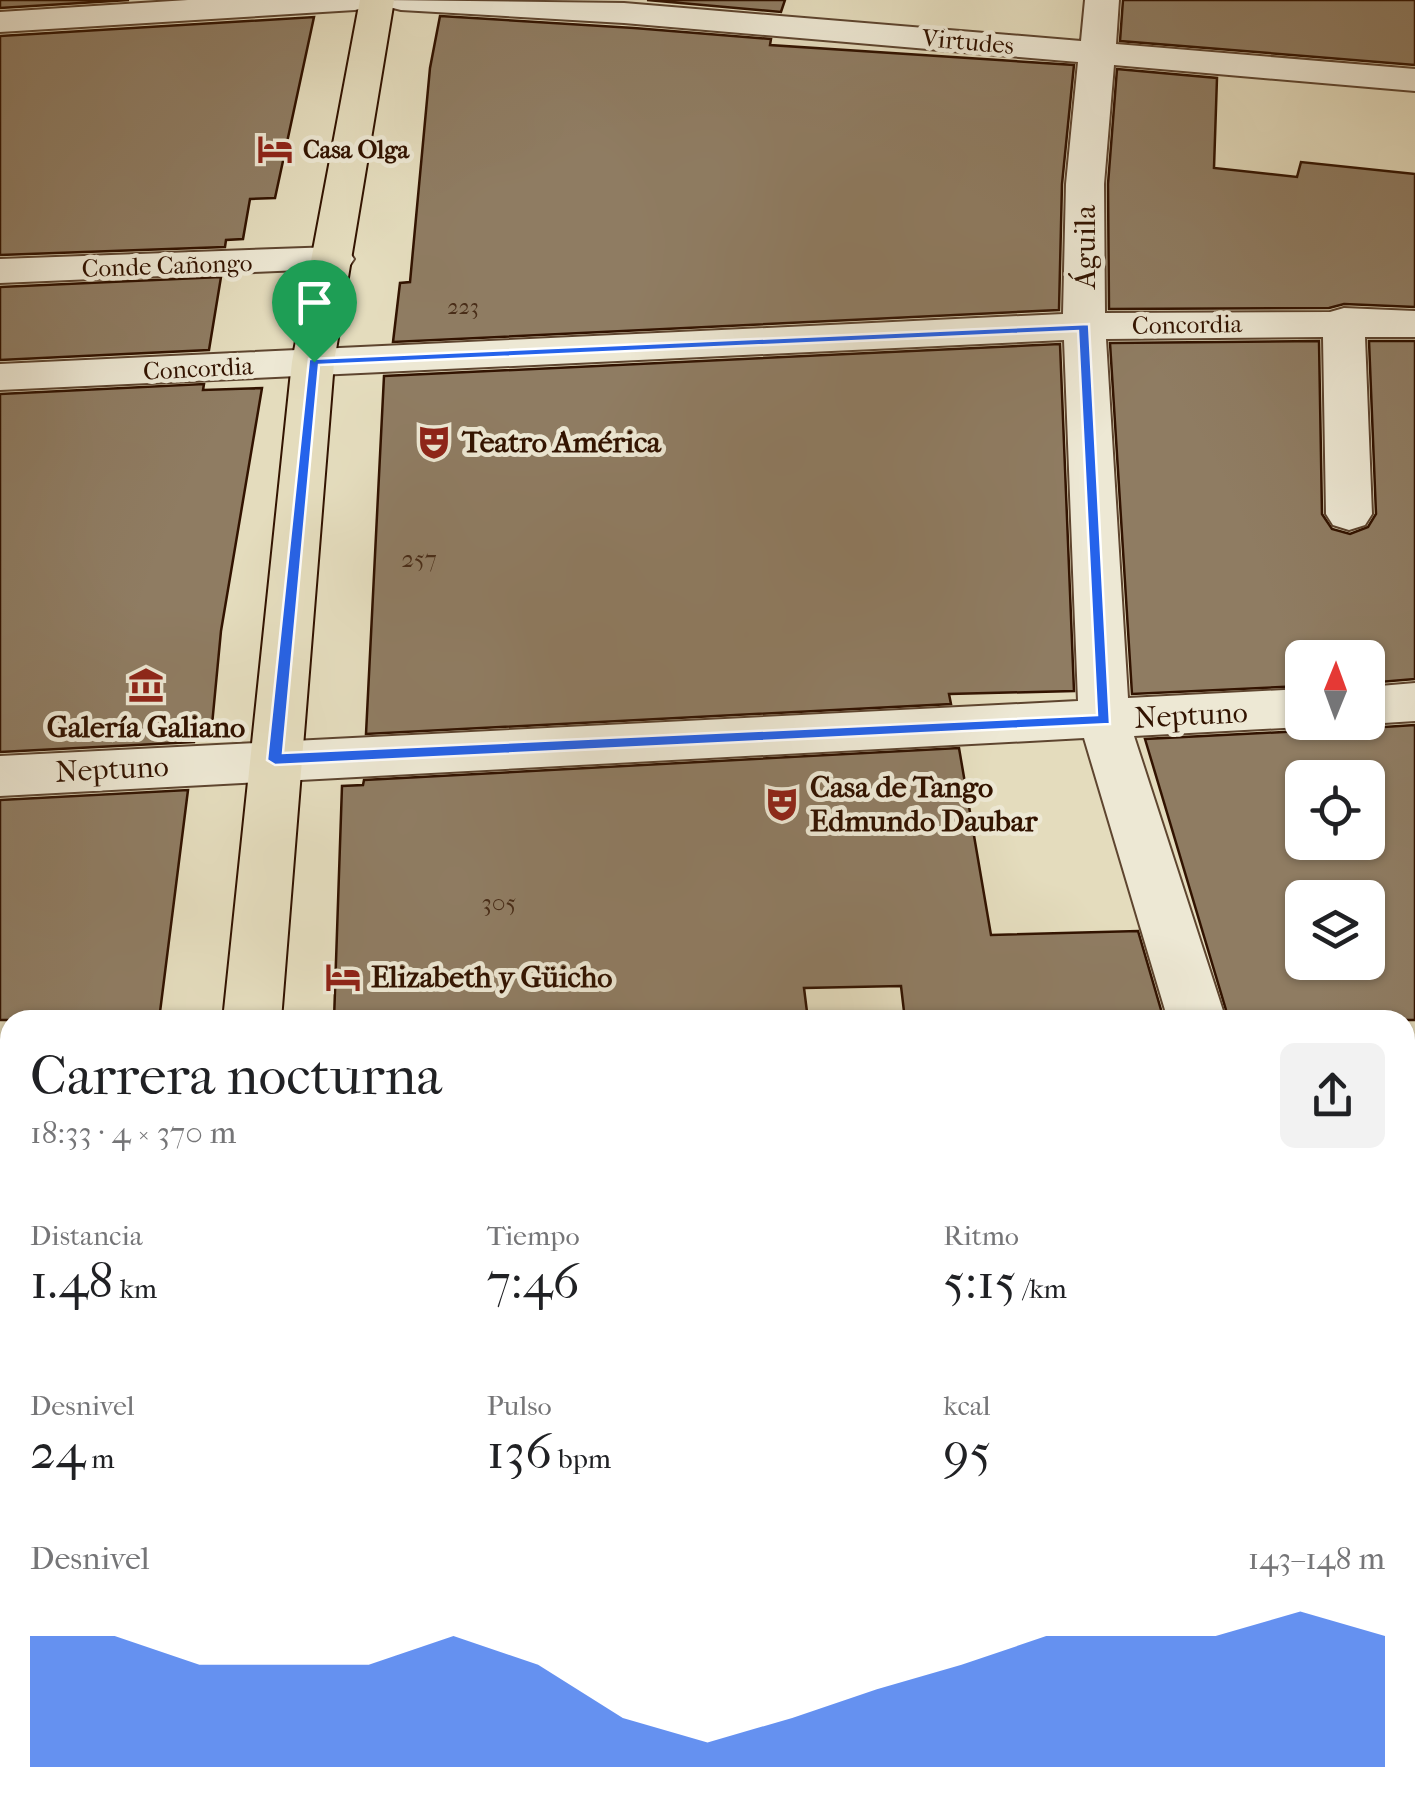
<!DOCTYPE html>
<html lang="es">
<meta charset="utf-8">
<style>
body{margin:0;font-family:"IM FELL French Canon",serif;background:#f2f2f2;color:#202124;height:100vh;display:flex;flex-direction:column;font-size:38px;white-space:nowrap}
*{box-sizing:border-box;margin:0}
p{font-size:32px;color:#757577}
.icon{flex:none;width:55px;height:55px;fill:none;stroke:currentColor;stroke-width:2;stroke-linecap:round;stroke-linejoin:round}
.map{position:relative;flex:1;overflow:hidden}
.sheet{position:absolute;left:0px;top:1010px;width:1415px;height:810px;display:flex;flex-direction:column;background:#fff;border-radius:30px 30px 0 0;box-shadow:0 2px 8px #0004}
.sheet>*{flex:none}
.needle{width:65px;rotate:1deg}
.tools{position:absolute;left:1285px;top:640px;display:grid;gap:20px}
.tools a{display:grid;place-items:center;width:100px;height:100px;border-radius:15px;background:#fff;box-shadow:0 2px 8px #0004;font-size:50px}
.pin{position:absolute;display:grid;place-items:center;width:85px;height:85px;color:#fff;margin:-102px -42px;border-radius:50% 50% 50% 0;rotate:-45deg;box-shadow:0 0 10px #0007}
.pin .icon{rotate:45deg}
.round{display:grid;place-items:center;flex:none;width:105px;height:105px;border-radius:15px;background:#f2f2f2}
.summary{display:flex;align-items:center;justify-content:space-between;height:170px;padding:0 30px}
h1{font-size:55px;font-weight:600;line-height:75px}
.metrics{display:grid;grid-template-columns:repeat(3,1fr);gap:15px;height:170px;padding:10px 30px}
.metrics div{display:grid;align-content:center}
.metrics b{font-size:50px;font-weight:600}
.metrics small{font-size:28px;font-weight:400}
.metrics p{font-size:28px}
.chart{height:280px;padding:20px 30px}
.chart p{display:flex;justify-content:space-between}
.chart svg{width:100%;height:180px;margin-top:10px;fill:#2563eb;opacity:.7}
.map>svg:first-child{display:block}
.green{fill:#c6ba9d;stroke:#7c664e;stroke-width:2.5}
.building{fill:#8f7c62;stroke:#321300;stroke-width:2.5;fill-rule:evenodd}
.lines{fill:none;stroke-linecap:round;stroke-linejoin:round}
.minor-casing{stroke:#5e452f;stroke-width:4}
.major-casing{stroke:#321300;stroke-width:4}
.minor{fill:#ede8d4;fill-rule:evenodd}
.major{fill:#e4dcbd;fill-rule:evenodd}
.route{fill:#2563eb;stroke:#fff;stroke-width:2.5;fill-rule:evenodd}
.labels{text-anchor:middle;stroke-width:9;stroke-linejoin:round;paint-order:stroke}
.far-number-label{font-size:22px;fill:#492d18}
.far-street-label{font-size:25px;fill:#321300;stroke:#ede8d4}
.far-poi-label{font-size:25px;font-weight:bold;fill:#321300;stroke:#ede8d4;text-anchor:start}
.number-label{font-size:25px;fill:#492d18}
.street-label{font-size:30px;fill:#321300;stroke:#ede8d4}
.poi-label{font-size:30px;font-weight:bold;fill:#321300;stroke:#ede8d4;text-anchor:start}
</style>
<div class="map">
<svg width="1415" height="1820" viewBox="0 0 1415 1820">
<rect width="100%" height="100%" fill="#e4dcbd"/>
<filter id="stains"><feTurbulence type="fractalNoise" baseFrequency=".002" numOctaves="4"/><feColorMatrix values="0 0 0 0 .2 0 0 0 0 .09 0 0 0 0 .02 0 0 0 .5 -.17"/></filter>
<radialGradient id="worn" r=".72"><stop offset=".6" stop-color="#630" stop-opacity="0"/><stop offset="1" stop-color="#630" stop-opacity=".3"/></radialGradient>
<polygon class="green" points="267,1810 1055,1810 1012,1820 267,1820"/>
<g class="building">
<polygon points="0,0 129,0 0,8"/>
<polygon points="647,0 785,0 781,12"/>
<polygon points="1123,0 1415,0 1415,65 1120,41"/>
<polygon points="440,16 634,28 771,39 770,45 1074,65 1062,184 1059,310 393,342 400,283 410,282 430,68"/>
<polygon points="314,17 275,198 250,199 243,239 226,240 225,247 0,255 0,36"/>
<polygon points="1117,69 1217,78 1214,168 1297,177 1301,162 1415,174 1415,307 1344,304 1329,308 1109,309 1108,184"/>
<polygon points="221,277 209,350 0,360 0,287"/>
<polygon points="1319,341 1322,514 1332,529 1350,534 1368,527 1376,514 1369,341 1415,341 1415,679 1368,683 1368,658 1302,658 1302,686 1132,694 1110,343"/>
<polygon points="1060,344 1074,691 949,694 951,704 366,734 384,376"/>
<polygon points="204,384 203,390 262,388 221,631 212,725 196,726 194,742 0,752 0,394"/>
<path d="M1320,722H1360L1368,728L1415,725V1020H1229L1145,739L1302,731ZM1302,778H1368V842H1302ZM1302,898H1368V962H1302Z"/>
<polygon points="959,748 991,935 1138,931 1164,1020 905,1020 901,986 804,988 808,1020 334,1020 342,786 363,785 364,780"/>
<polygon points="188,790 159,1020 0,1020 0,800"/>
</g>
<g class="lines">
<defs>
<g id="minor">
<polygon points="188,0 372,0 367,7 355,10 0,32 0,12"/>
<polygon points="384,0 624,3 1081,41 1085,0 1119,0 1116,44 1415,69 1415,91 1114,65 1104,184 1105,313 1330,312 1344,308 1415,311 1415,337 1365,337 1372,514 1365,525 1349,530 1333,525 1326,514 1323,337 1106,339 1128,698 1302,689 1302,722 1316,722 1302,727 1134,736 1226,1020 1168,1020 1084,738 0,796 0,756 1078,701 1064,340 0,390 0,364 1063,314 1066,184 1078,62 624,23 401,10 389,7"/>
<polygon points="334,247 348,250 354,259 348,268 0,283 0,259"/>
<polygon points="1415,683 1415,721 1368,724 1364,722 1368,722 1368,687"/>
<rect x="1405" y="1431" width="10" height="68"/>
<polygon points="10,1479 10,1547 0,1548 0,1480"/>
<polygon points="1405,1650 1415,1654 1415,1754 1405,1750"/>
</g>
<g id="major">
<polygon points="360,0 394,0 334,362 281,1020 223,1020 292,362"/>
<rect x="167" y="1810" width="76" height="10"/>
</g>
</defs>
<use href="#minor" class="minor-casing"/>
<use href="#major" class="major-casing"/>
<use href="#minor" class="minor"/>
<use href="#major" class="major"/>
</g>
<path class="route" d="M1089,324L1110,724L275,765L267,760L309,359ZM1078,331L1097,715L283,753L319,365Z"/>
<defs>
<symbol id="hotel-bare" viewBox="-9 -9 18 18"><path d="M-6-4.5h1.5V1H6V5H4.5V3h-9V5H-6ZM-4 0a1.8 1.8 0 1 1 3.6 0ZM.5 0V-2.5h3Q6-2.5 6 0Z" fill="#8f2418" stroke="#ede8d4" stroke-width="2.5" paint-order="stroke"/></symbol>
<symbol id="theatre-bare" viewBox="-9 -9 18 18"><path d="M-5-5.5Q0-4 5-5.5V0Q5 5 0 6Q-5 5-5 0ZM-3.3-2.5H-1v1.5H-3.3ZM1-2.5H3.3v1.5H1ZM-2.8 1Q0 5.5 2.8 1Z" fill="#8f2418" stroke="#ede8d4" stroke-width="2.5" paint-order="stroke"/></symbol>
<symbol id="museum-bare" viewBox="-9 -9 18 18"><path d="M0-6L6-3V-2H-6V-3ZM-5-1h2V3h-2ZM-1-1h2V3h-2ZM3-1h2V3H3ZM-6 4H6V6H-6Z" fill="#8f2418" stroke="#ede8d4" stroke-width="2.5" paint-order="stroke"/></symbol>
</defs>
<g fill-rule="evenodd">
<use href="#hotel-bare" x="250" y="124" width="50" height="50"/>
<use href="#theatre-bare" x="409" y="417" width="50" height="50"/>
<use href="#museum-bare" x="121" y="660" width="50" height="50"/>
<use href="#theatre-bare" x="757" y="779" width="50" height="50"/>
<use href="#hotel-bare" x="318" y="952" width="50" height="50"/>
</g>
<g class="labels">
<g class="far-number-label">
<text x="463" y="314">223</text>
</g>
<g class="far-street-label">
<text transform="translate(968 41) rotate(5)" y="9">Virtudes</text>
<text transform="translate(167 265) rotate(-2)" y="9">Conde Cañongo</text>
<text transform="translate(1187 324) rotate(-1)" y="9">Concordia</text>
<text transform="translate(198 368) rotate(-3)" y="9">Concordia</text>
</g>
<g class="far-poi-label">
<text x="303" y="158">Casa Olga</text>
</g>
<g class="number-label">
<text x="419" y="567">257</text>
<text x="499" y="911">305</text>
</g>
<g class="street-label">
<text transform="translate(1085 247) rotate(-90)" y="10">Águila</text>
<text transform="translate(1191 715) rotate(-3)" y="10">Neptuno</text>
<text transform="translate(112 769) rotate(-3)" y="10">Neptuno</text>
</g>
<g class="poi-label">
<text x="462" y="452">Teatro América</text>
<text x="146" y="737" text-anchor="middle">Galería Galiano</text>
<text x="810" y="797">Casa de Tango<tspan x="810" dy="34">Edmundo Daubar</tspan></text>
<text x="371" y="987">Elizabeth y Güicho</text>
</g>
</g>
<rect width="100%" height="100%" filter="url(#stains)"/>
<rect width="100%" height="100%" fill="url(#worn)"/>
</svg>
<div class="tools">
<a><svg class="needle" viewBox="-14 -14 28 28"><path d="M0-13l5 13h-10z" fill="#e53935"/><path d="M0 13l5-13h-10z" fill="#757577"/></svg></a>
<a><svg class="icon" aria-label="locate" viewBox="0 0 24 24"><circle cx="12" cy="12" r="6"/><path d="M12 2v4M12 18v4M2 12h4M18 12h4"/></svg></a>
<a><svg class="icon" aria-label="layers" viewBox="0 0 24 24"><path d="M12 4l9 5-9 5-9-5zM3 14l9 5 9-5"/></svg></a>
</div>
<div class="pin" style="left:314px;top:362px;background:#1e9e55"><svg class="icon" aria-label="arrive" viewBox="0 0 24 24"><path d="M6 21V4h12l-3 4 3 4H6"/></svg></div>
<section class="sheet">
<div class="summary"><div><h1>Carrera nocturna</h1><p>18:33 · 4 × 370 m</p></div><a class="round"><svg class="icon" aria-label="share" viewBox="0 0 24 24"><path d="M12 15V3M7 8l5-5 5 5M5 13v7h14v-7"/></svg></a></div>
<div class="metrics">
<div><p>Distancia</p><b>1.48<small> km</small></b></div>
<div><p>Tiempo</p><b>7:46</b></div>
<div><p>Ritmo</p><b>5:15<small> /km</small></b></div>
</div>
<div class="metrics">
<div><p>Desnivel</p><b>24<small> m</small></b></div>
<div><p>Pulso</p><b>136<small> bpm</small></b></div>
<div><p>kcal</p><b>95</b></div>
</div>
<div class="chart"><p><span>Desnivel</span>143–148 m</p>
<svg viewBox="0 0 160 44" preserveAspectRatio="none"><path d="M0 44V12L10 12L20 19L30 19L40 19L50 12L60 19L70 32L80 38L90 32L100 25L110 19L120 12L130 12L140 12L150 6L160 12V44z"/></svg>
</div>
</section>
</div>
